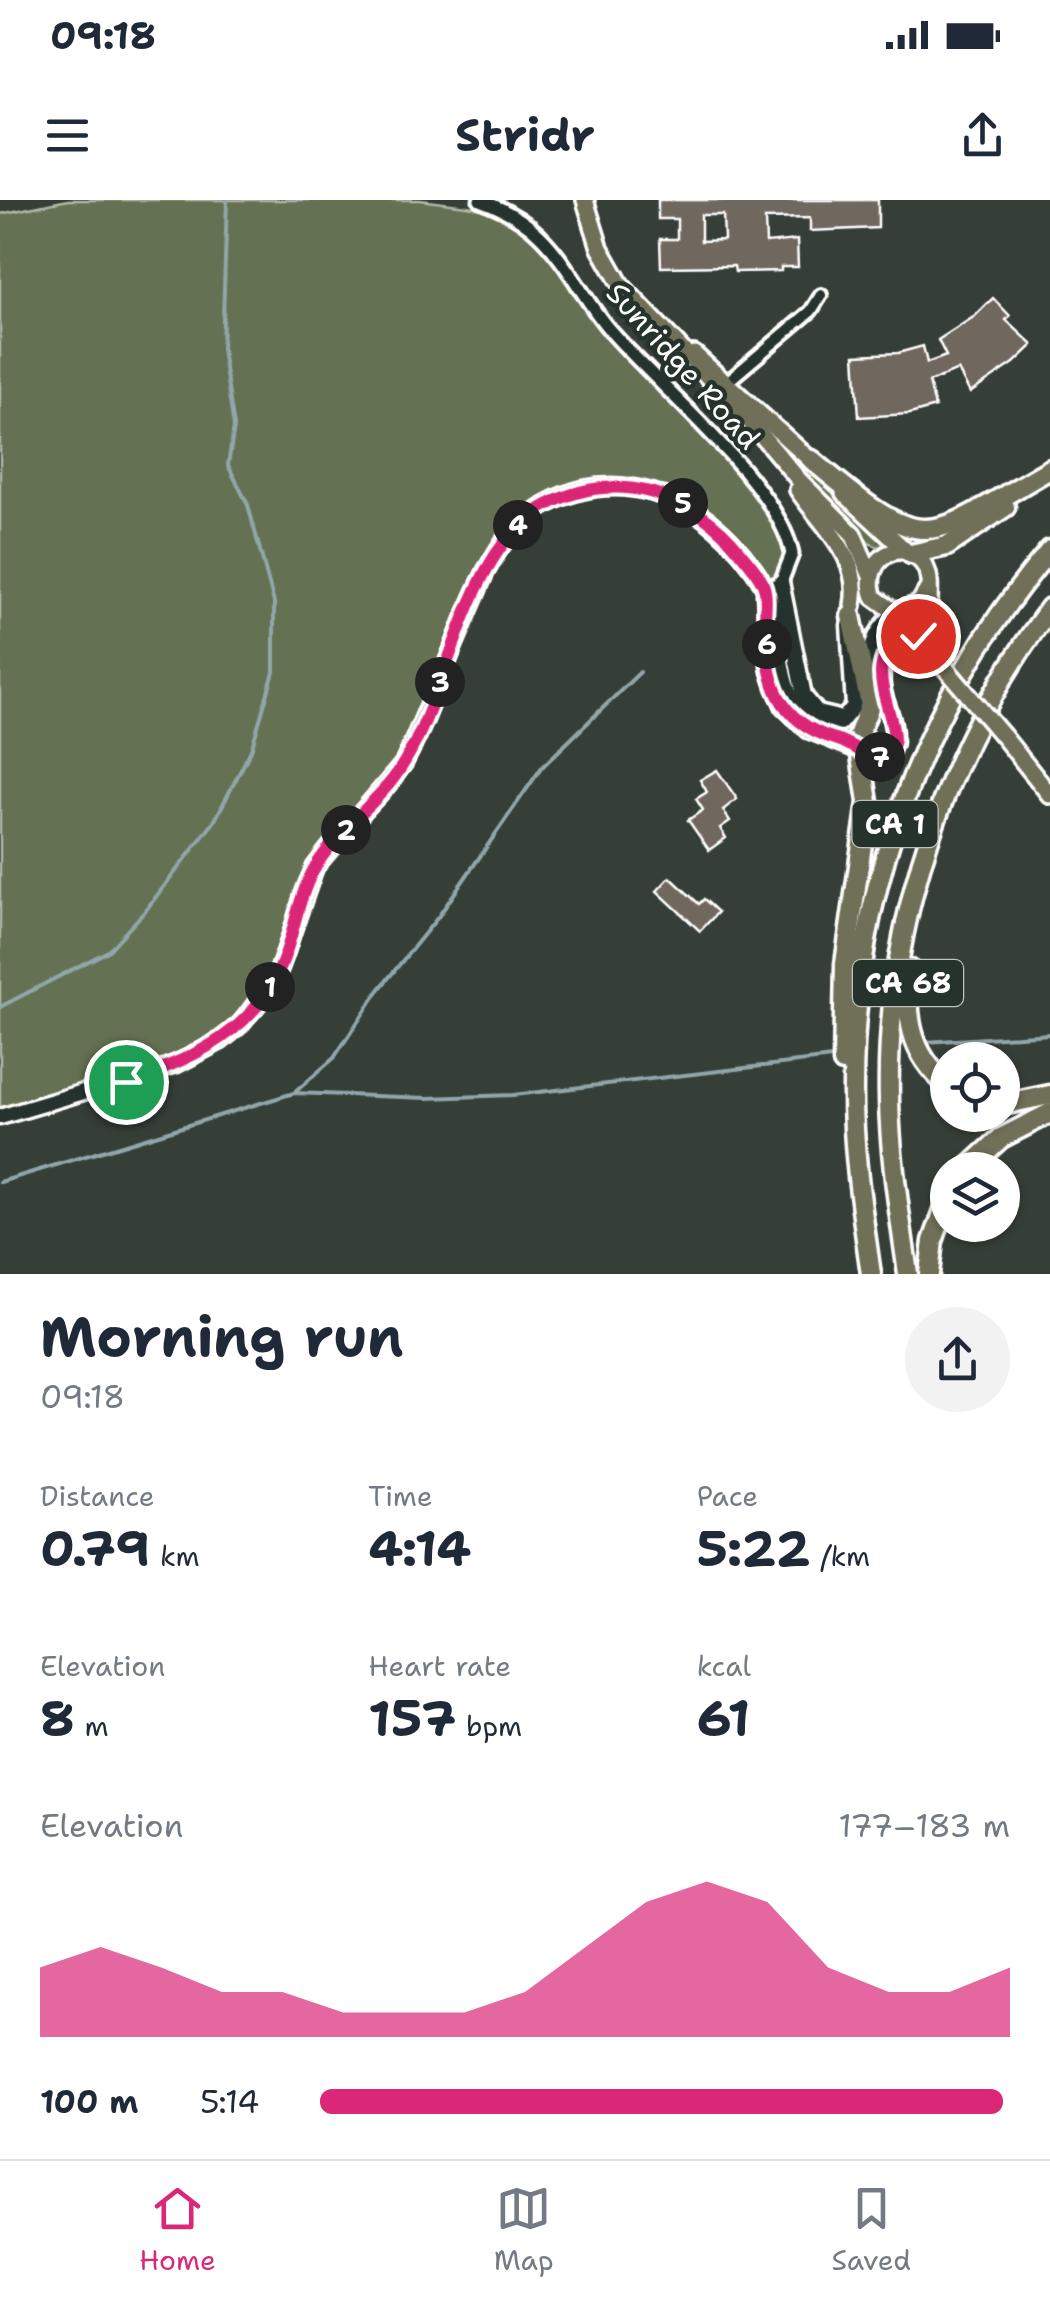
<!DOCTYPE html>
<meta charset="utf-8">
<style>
body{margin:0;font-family:"Shantell Sans",sans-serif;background:#f2f2f3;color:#1f2937;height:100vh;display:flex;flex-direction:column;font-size:38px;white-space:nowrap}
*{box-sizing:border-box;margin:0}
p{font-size:32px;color:#747a83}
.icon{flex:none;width:55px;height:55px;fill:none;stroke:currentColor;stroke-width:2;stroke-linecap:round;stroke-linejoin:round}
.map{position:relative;height:1074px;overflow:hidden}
.panel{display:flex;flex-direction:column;background:#fff;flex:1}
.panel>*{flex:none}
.tools{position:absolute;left:930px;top:842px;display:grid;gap:20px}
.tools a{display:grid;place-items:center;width:90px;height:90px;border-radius:50%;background:#fff;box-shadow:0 2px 8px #0004;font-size:50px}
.pin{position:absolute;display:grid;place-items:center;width:85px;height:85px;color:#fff;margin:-42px;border:5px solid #fff;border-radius:50%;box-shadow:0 2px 10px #0007}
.km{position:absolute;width:50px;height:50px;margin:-25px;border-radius:50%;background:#222;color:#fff;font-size:28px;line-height:50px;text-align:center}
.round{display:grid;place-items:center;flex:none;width:105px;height:105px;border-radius:52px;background:#f2f2f3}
.headline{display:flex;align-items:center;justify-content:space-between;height:170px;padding:0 40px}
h1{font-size:55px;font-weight:700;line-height:75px}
.stats{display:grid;grid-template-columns:repeat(3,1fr);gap:15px;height:170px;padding:10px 40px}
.stats div{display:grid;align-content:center}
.stats b{font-size:50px;font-weight:700}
.stats small{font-size:28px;font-weight:400}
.stats p{font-size:28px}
.chart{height:280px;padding:20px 40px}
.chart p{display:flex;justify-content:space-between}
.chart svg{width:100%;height:180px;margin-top:10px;fill:#db2777;opacity:.7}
ul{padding:0 40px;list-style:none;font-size:32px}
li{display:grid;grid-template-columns:160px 120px 1fr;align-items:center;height:75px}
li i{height:25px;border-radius:12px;background:#db2777}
.status{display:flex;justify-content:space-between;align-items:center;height:70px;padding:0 50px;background:#fff;direction:ltr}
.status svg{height:28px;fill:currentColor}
header{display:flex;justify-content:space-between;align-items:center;height:130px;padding:0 40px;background:#fff;font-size:45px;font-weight:700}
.tab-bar{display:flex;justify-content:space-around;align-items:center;height:140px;border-top:2px solid #e0e1e3;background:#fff;font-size:28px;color:#747a83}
.tab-bar a{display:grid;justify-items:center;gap:5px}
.tab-bar .current{color:#db2777}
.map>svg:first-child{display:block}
.green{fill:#657152;stroke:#b2b8a8;stroke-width:2.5}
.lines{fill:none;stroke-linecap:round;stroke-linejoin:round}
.stream{stroke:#92a6aa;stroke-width:4}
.building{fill:#70685f;stroke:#fff;stroke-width:2.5;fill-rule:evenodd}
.minor-casing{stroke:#fff;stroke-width:18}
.tertiary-casing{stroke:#fff;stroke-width:19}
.secondary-casing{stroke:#fff;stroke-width:21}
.primary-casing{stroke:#fff;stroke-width:22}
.motorway-casing{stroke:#fff;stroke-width:25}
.minor{stroke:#26332d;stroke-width:10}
.tertiary{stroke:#26332d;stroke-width:11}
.secondary{stroke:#26332d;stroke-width:14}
.primary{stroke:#706f59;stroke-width:15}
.motorway{stroke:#706f59;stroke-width:18}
.primary-bridge-casing{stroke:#fff;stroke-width:22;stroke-linecap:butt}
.primary-bridge{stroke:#706f59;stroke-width:15}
.route-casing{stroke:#fff;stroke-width:20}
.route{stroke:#db2777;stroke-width:12}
.labels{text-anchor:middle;stroke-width:9;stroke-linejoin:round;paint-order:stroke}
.shield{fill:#26332d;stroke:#bec2c0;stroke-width:2.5}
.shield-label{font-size:28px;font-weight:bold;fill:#fff}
.street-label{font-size:30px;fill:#fff;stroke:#26332d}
</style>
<div class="status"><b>09:18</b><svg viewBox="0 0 49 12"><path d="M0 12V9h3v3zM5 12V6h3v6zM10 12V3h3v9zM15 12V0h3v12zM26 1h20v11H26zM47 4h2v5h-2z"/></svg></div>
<header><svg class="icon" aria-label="menu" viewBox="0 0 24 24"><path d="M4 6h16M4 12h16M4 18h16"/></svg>Stridr<svg class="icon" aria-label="share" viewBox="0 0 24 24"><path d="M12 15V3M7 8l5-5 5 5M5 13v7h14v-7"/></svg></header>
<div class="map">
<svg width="1050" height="1074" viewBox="0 0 1050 1074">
<rect width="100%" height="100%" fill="#353e37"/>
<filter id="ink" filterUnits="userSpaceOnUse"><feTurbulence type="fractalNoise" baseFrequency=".01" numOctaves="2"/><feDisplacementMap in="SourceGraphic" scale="20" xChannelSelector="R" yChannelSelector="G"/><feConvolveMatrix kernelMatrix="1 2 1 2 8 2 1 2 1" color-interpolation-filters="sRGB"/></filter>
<g filter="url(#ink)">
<g class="green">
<polygon points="68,0 420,0 505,11 523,21 600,117 746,275 777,318 791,364 765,389 732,340 647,289 566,296 501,346 404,563 333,645 261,801 204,852 0,917 0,14"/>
<polygon points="759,220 884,344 878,347 869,343 799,271"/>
</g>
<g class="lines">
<g class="stream">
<polyline points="0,807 108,751 145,711 214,622 251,550 274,472 274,403 248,305 228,265 234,227 222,149 227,0"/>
<polyline points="925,842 1050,834"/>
<polyline points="294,893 334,858 378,791 438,717 542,567 640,472"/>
<polyline points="0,982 294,893 427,898 513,895 832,858"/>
</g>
</g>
<g class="building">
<path d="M658,0H878V28L810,31V18L765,19L766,43L797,40L798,67H781V71L735,72L734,66L661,67L660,39H677V19H658ZM701,15H723L724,40L701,41Z"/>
<polygon points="993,98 1010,116 1006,120 1033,145 1014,163 970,193 958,170 929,182 935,207 910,214 859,217 855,155 898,153 923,146 927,163 946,156 938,140 975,116"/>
<polygon points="717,570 737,599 723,610 730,621 720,628 726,638 709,650 688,620 703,610 696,599 707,592 700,580"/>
<polygon points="670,677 699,704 704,699 718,712 700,731 657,691"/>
</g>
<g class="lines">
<defs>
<polyline id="minor" points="727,182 811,111 821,95"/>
<path id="tertiary" d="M480,0C502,8 522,18 539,35C567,62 583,98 608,128C657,186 778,282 792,354L781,382L765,389"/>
<g id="secondary">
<polyline points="781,382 804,496 818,513 835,517"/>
<path d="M765,394L770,471L784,507L808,530L875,557L891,551C906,514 859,474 876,437C880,427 889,420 895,412"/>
<path d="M0,917L177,864L221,841L240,825L277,775L315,667L404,563L486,371C495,356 503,339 516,327C600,245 714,297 764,386C784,422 774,472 795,504C805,520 821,528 840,523L854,506L849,425"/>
</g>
<g id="primary">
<polyline points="585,0 600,48 621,85 753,225 799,280 853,334 870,374"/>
<polyline points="694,154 817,266"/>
<path d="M798,290C822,326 862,356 853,405"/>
<polyline points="844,293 908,353"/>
<path d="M929,387L919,404L895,412L874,397C861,364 896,335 921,361C936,377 925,402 931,422C934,435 943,446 949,457"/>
<polyline points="899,412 942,464"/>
<path d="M881,490C880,465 886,434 917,437"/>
<polyline points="1003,536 1050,595"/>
</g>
<g id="motorway">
<path d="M812,260C930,360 924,341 1050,269"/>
<polyline points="911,354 947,346 1005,307"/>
<path d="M909,769C906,815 909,854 948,885"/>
<polyline points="843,862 845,764 868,602 858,536 870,505 851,416"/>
<polyline points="1002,905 1050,895"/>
<polyline points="966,970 1001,938 1050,913"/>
<path d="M871,1074C862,1011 852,948 853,884C854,689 923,498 1050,350"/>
<path d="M908,1074C900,1016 890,958 889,899C885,724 945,548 1050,408"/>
<polyline points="929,1074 933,1041 948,999"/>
</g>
</defs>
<use href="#minor" class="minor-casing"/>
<use href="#tertiary" class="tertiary-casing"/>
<use href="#secondary" class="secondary-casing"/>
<use href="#primary" class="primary-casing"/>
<use href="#motorway" class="motorway-casing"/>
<use href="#minor" class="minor"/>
<use href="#tertiary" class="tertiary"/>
<use href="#secondary" class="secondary"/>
<use href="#primary" class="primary"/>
<use href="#motorway" class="motorway"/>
<defs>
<polyline id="primary-bridge" points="942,464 1003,536"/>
</defs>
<use href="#primary-bridge" class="primary-bridge-casing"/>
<use href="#primary-bridge" class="primary-bridge"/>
</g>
</g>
<g class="lines" filter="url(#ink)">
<defs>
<path id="route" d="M126,882C195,858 260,830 285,755C295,727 299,696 314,669C333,637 365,612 389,584C451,509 458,352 547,305C616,268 694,293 741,353C749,363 763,378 765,391C767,400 765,412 765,421C766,480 776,521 835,539C853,544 866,559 884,556L894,544C896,508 860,468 900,439L918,436"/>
</defs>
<use href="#route" class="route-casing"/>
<use href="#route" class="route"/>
</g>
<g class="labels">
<g class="shield">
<rect x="852.5" y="601" width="85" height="46" rx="8"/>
<rect x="853" y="760" width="110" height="46" rx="8"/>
</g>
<g class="shield-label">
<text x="895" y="634">CA 1</text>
<text x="908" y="793">CA 68</text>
</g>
<g class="street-label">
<text transform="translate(683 166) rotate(48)" y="10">Sunridge Road</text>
</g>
</g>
</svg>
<div class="tools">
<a><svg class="icon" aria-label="locate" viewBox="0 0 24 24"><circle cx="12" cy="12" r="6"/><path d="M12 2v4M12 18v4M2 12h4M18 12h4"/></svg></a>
<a><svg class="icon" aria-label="layers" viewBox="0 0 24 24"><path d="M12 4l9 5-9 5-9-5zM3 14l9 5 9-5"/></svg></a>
</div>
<div class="pin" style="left:126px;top:882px;background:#1e9e55"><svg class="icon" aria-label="arrive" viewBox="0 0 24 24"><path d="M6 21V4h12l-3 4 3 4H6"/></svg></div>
<div class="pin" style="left:918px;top:436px;background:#d93025"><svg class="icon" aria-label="check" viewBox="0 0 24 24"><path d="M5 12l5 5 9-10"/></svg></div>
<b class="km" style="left:270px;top:787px">1</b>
<b class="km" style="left:346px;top:630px">2</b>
<b class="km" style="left:440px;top:482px">3</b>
<b class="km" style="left:518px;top:325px">4</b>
<b class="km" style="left:683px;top:303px">5</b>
<b class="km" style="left:767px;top:444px">6</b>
<b class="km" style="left:880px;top:557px">7</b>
</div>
<section class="panel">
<div class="headline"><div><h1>Morning run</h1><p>09:18</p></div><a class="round"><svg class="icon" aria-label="share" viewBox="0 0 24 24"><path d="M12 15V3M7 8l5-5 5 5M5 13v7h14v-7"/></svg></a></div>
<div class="stats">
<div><p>Distance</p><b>0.79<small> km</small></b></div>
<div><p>Time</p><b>4:14</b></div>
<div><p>Pace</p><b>5:22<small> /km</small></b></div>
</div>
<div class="stats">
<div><p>Elevation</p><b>8<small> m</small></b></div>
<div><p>Heart rate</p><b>157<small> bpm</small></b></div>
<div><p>kcal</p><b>61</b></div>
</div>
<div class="chart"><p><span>Elevation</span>177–183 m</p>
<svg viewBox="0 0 160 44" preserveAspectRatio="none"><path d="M0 44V27L10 22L20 27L30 33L40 33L50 38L60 38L70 38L80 33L90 22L100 11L110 6L120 11L130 27L140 33L150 33L160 27V44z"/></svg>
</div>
<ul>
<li><b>100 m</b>5:14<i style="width:99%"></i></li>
</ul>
</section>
<nav class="tab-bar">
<a class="current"><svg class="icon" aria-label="home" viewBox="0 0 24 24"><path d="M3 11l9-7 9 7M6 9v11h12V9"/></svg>Home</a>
<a><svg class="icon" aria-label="map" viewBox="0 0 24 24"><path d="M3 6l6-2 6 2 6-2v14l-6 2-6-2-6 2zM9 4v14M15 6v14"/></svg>Map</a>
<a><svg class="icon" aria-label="saved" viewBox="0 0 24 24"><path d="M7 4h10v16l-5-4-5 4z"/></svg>Saved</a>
</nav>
